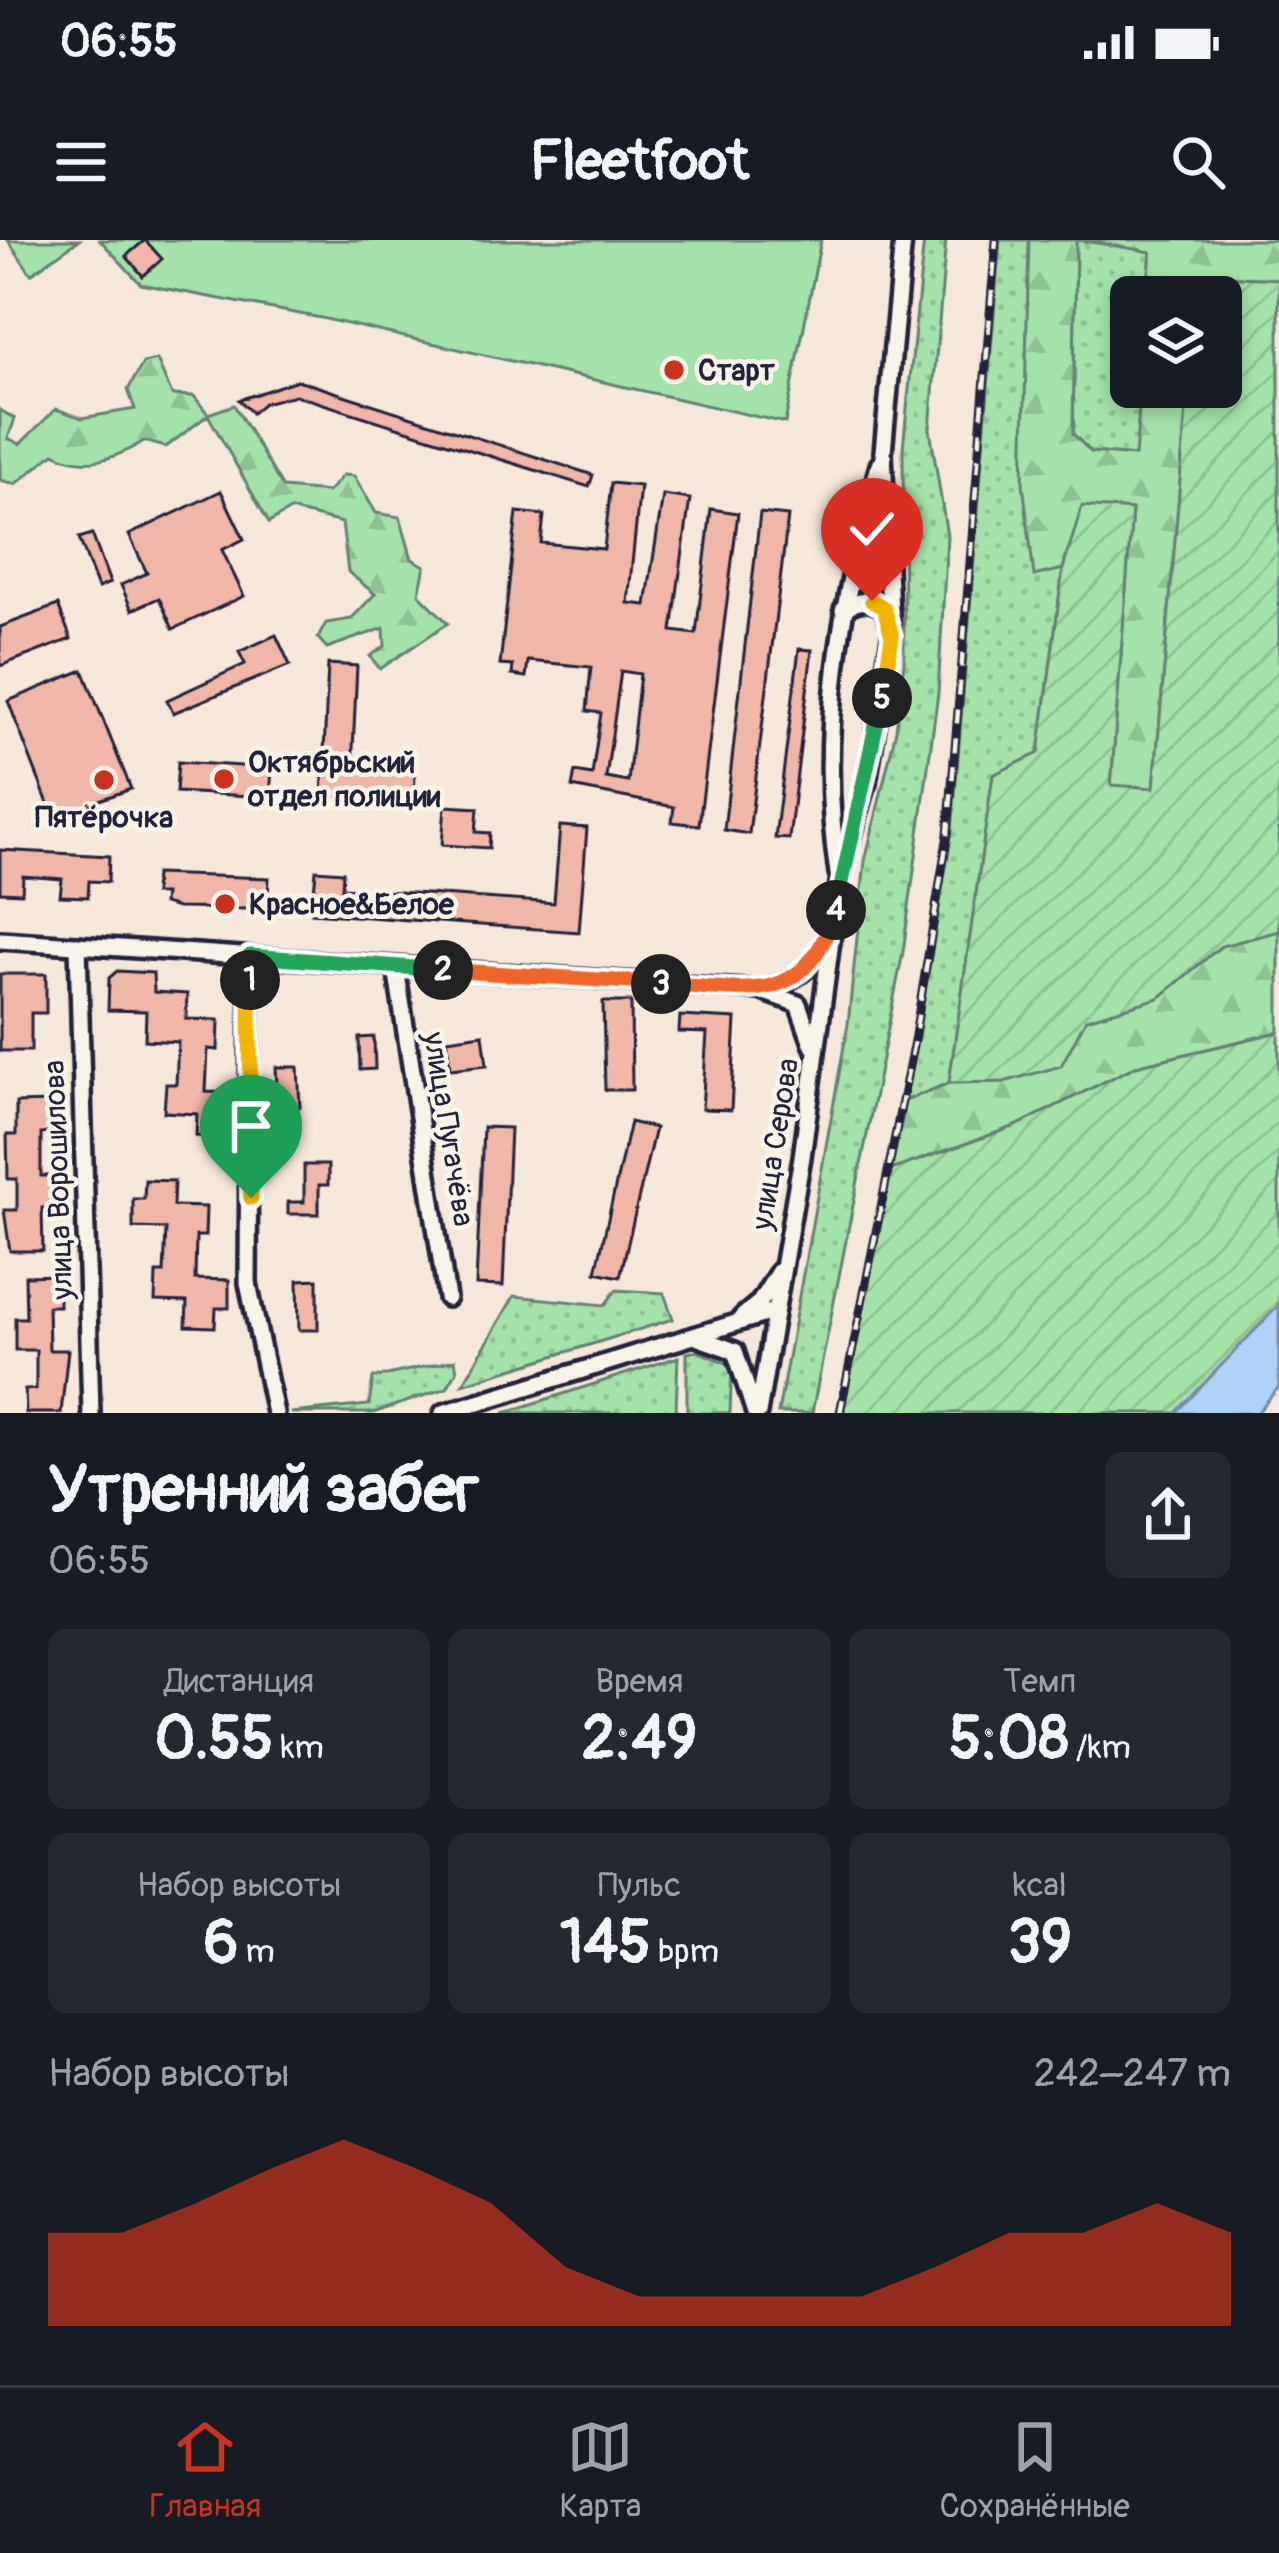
<!DOCTYPE html>
<html lang="ru">
<meta charset="utf-8">
<style>
body{margin:0;font-family:Pangolin,sans-serif;background:#242831;color:#f1f3f6;height:100vh;display:flex;flex-direction:column;font-size:45px;white-space:nowrap}
*{box-sizing:border-box;margin:0}
p{font-size:39px;color:#9ea1a6}
.icon{flex:none;width:66px;height:66px;fill:none;stroke:currentColor;stroke-width:2;stroke-linecap:round;stroke-linejoin:round}
.map{position:relative;height:1173px;overflow:hidden}
.side{display:flex;flex-direction:column;background:#171b24;flex:1}
.side>*{flex:none}
.tools{position:absolute;left:1110px;top:36px;display:grid;gap:24px}
.tools a{display:grid;place-items:center;width:132px;height:132px;border-radius:18px;background:#171b24;box-shadow:0 6px 18px #0003;font-size:60px}
.pin{position:absolute;display:grid;place-items:center;width:102px;height:102px;color:#fff;margin:-123px -51px;border-radius:50% 50% 50% 0;rotate:-45deg;box-shadow:0 0 12px #0007}
.pin .icon{rotate:45deg}
.km{position:absolute;width:60px;height:60px;margin:-30px;border-radius:50%;background:#222;color:#fff;font-size:33px;line-height:60px;text-align:center}
.round{display:grid;place-items:center;flex:none;width:126px;height:126px;border-radius:18px;background:#242831}
.headline{display:flex;align-items:center;justify-content:space-between;height:204px;padding:0 48px}
h1{font-size:66px;font-weight:700;line-height:90px}
.metrics{display:grid;grid-template-columns:repeat(3,1fr);gap:18px;height:204px;padding:12px 48px}
.metrics div{display:grid;align-content:center;border-radius:18px;background:#242831;text-align:center}
.metrics b{font-size:60px;font-weight:700}
.metrics small{font-size:33px;font-weight:400}
.metrics p{font-size:33px}
.chart{height:336px;padding:24px 48px}
.chart p{display:flex;justify-content:space-between}
.chart svg{width:100%;height:216px;margin-top:12px;fill:#c8321e;opacity:.7}
.status{display:flex;justify-content:space-between;align-items:center;height:84px;padding:0 60px;background:#171b24;direction:ltr}
.status svg{height:33px;fill:currentColor}
header{display:flex;justify-content:space-between;align-items:center;height:156px;padding:0 48px;background:#171b24;font-size:54px;font-weight:700}
.tabs{display:flex;justify-content:space-around;align-items:center;height:168px;border-top:3px solid #363941;background:#171b24;font-size:33px;color:#9ea1a6}
.tabs a{display:grid;justify-items:center;gap:6px}
.tabs .current{color:#c8321e}
.map>svg:first-child{display:block}
.grass{fill:url(#grass-dots);stroke:#648272;stroke-width:3}
.forest{fill:url(#forest-firs);stroke:#648272;stroke-width:3}
.park{fill:#a5e2a9;stroke:#648272;stroke-width:3}
.garden{fill:url(#garden-furrows);stroke:#648272;stroke-width:3}
.water{fill:#aed3f7;stroke:#768cac;stroke-width:3}
.building{fill:#f0b7a8;stroke:#22223b;stroke-width:3;fill-rule:evenodd}
.lines{fill:none;stroke-linecap:round;stroke-linejoin:round}
.minor-casing{stroke:#22223b;stroke-width:24}
.minor{stroke:#f7f3e8;stroke-width:15}
.rail-casing{stroke:#22223b;stroke-width:9}
.rail{stroke:#f7f3e8;stroke-width:4.5;stroke-dasharray:14;stroke-linecap:butt}
.split-1-casing{stroke:#fff;stroke-width:24}
.split-2-casing{stroke:#fff;stroke-width:24}
.split-3-casing{stroke:#fff;stroke-width:24}
.split-4-casing{stroke:#fff;stroke-width:24}
.split-5-casing{stroke:#fff;stroke-width:24}
.split-6-casing{stroke:#fff;stroke-width:24}
.split-1{stroke:#f5b400;stroke-width:15}
.split-2{stroke:#22a559;stroke-width:15}
.split-3{stroke:#f0652b;stroke-width:15}
.split-4{stroke:#f0652b;stroke-width:15}
.split-5{stroke:#22a559;stroke-width:15}
.split-6{stroke:#f5b400;stroke-width:15}
.poi-dot{fill:#c8321e;stroke:#f7f3e8;stroke-width:4.5}
.labels{text-anchor:middle;stroke-width:9;stroke-linejoin:round;paint-order:stroke}
.poi-label{font-size:30px;font-weight:bold;fill:#22223b;stroke:#f7f3e8;text-anchor:start}
.street-label{font-size:30px;fill:#22223b;stroke:#f7f3e8}
</style>
<div class="status"><b>06:55</b><svg viewBox="0 0 49 12"><path d="M0 12V9h3v3zM5 12V6h3v6zM10 12V3h3v9zM15 12V0h3v12zM26 1h20v11H26zM47 4h2v5h-2z"/></svg></div>
<header><svg class="icon" aria-label="menu" viewBox="0 0 24 24"><path d="M4 6h16M4 12h16M4 18h16"/></svg>Fleetfoot<svg class="icon" aria-label="search" viewBox="0 0 24 24"><circle cx="10" cy="10" r="6"/><path d="M15 15l6 6"/></svg></header>
<div class="map">
<svg width="1279" height="1173" viewBox="0 0 1279 1173">
<defs>
<pattern id="grass-dots" width="8" height="8" patternUnits="userSpaceOnUse" patternTransform="scale(3)"><rect width="8" height="8" fill="#a5e2a9"/><path d="M2 2h.1M6 6h.1" fill="none" stroke="#8ec292" stroke-width="1.8" stroke-linecap="round"/></pattern>
<pattern id="forest-firs" width="22" height="20" patternUnits="userSpaceOnUse" patternTransform="scale(3)"><rect width="22" height="20" fill="#a5e2a9"/><path d="M5 1l3.5 6h-7zM16 11l3.5 6h-7z" fill="#8ec292"/></pattern>
<pattern id="garden-furrows" width="10" height="10" patternUnits="userSpaceOnUse" patternTransform="scale(3)"><rect width="10" height="10" fill="#a5e2a9"/><path d="M-1 1l2-2M0 10L10 0M9 11l2-2" fill="none" stroke="#8ec292"/></pattern>
</defs>
<rect width="100%" height="100%" fill="#f6e7db"/>
<filter id="ink" filterUnits="userSpaceOnUse"><feTurbulence type="fractalNoise" baseFrequency=".00833" numOctaves="2"/><feDisplacementMap in="SourceGraphic" scale="24" xChannelSelector="R" yChannelSelector="G"/><feConvolveMatrix kernelMatrix="1 2 1 2 8 2 1 2 1" color-interpolation-filters="sRGB"/></filter>
<g filter="url(#ink)">
<g class="grass">
<polygon points="924,0 946,0 930,189 947,296 938,453 903,712 812,1173 778,1173 848,784 865,621 896,490 904,422 903,208"/>
<polygon points="1000,0 1029,0 1035,335 1063,329 1039,513 993,535 949,843 905,861 952,590"/>
<polygon points="1076,0 1151,11 1147,57 1131,57 1131,147 1141,147 1136,216 1091,212 1073,194"/>
<polygon points="616,1050 664,1053 673,1079 463,1144 514,1056 605,1065"/>
<polygon points="697,1111 732,1125 730,1173 687,1173 687,1113"/>
<polygon points="678,1117 676,1173 504,1173"/>
<polygon points="455,1120 457,1131 447,1148 373,1173 290,1173 369,1165 373,1138"/>
</g>
<g class="forest">
<polygon points="1029,0 1076,0 1073,194 1091,212 1135,216 1141,147 1188,147 1154,548 1111,546 1132,270 1082,267 1063,329 1034,336 1023,243"/>
<polygon points="1084,0 1279,0 1279,39 1199,35 1196,57 1147,57 1151,12"/>
<path d="M157,120L172,155L194,156L208,174L234,165L283,248L328,252L343,235L354,236L376,273L400,277L412,319L425,326L419,354L448,383L380,429L370,416L385,406L384,388L327,408L318,398L326,383L351,379L375,354L348,332L342,283L290,270L269,283L208,175L166,207L144,201C115,219 86,230 54,213L16,244L0,240V170L15,179L8,198L20,204L56,169L82,178L135,169L128,150L143,123Z"/>
<polygon points="1279,691 1279,792 1136,826 1016,886 891,930 905,861 949,843 1004,842 1086,779 1158,758 1221,706"/>
</g>
<g class="park">
<polygon points="8,0 79,0 31,34"/>
<polygon points="100,0 821,0 785,183 321,78 141,44"/>
</g>
<g class="garden">
<polygon points="1198,35 1279,39 1279,691 1221,706 1159,758 1086,779 1061,826 1004,842 949,843 993,535 1039,513 1063,329 1082,266 1132,270 1111,545 1154,548 1188,147 1221,147 1221,57 1196,57"/>
<polygon points="1279,792 1279,1065 1176,1173 843,1173 891,930 1016,886 1136,826"/>
</g>
<polygon class="water" points="1279,1065 1279,1147 1257,1173 1176,1173"/>
<g class="building">
<polygon points="145,0 162,19 143,36 126,16"/>
<polygon points="297,140 593,235 589,247 295,155 264,163 252,173 239,160"/>
<path d="M611,243L640,246L628,363L646,365L663,255L690,259L672,391L696,394L711,269L738,273L699,585L672,582L674,567L572,547L575,532L592,535L601,473L587,471L591,427L528,421L526,437L512,435L513,426L500,425L517,272L544,275L541,303L604,309ZM621,431L640,434L628,542L606,538Z"/>
<polygon points="221,251 244,299 222,310 244,356 173,389 159,358 132,370 121,345 147,333 129,295"/>
<polygon points="760,273 788,276 749,594 724,590"/>
<polygon points="92,294 110,343 98,348 79,298"/>
<polygon points="58,365 71,399 0,426 0,387"/>
<polygon points="276,395 290,425 173,473 167,460 245,424 239,412"/>
<polygon points="799,409 812,410 789,599 775,598"/>
<polygon points="328,424 357,426 352,530 415,533 414,561 322,557"/>
<polygon points="83,430 131,549 53,576 8,461"/>
<polygon points="178,522 272,528 270,557 176,552"/>
<polygon points="445,566 478,568 476,592 490,593 489,608 442,605"/>
<polygon points="560,586 587,588 579,692 312,673 316,630 343,632 342,648 554,663"/>
<polygon points="0,610 109,616 108,642 89,641 88,657 60,656 62,639 23,636 22,653 0,652"/>
<polygon points="155,634 269,638 268,656 259,656 259,665 245,669 177,668 163,664 164,654 154,654"/>
<polygon points="117,731 153,733 154,752 187,754 186,779 219,780 218,810 208,809 206,852 237,853 237,881 227,880 226,898 196,896 197,874 164,872 166,844 176,844 178,802 145,800 146,771 108,770 109,738"/>
<polygon points="0,734 46,734 46,773 31,773 31,811 0,811"/>
<polygon points="603,762 631,762 632,850 605,850"/>
<polygon points="680,776 736,779 731,870 702,869 707,793 679,792"/>
<polygon points="483,794 487,825 450,829 447,799"/>
<polygon points="374,797 375,829 360,830 359,798"/>
<polygon points="276,827 298,827 300,867 278,868"/>
<polygon points="49,862 49,893 41,894 41,936 50,936 51,968 42,968 43,1011 10,1011 4,970 17,970 17,939 8,939 7,895 16,895 16,863"/>
<polygon points="630,882 655,888 620,1037 596,1032"/>
<polygon points="483,887 510,888 503,1046 476,1045"/>
<polygon points="304,925 328,925 328,945 319,945 319,974 288,974 288,962 304,962"/>
<polygon points="145,940 174,941 173,966 206,967 205,996 196,996 195,1039 229,1040 229,1068 216,1068 215,1087 186,1086 187,1062 155,1061 156,1033 164,1033 166,989 133,988 133,959 144,959"/>
<polygon points="59,1035 59,1066 48,1066 49,1110 68,1110 61,1173 26,1173 25,1150 36,1149 36,1110 15,1110 15,1078 26,1078 25,1036"/>
<polygon points="318,1039 318,1090 299,1090 298,1040"/>
</g>
<g class="lines">
<defs>
<g id="minor">
<path d="M843,370C858,359 868,359 884,368L888,381"/>
<path d="M838,633C817,497 841,356 879,225"/>
<path d="M0,700L759,750C790,743 813,732 825,700"/>
<polyline points="78,705 91,1173"/>
<polyline points="250,716 248,1043 275,1173"/>
<polyline points="396,728 447,1058"/>
<polyline points="762,751 798,764 813,806"/>
<polyline points="742,1077 760,1062 779,1031"/>
<polyline points="699,1098 735,1111 755,1173"/>
<polyline points="443,1173 775,1071"/>
<polyline points="758,1173 802,917 839,642 867,543 891,396 883,212 903,0"/>
</g>
</defs>
<use href="#minor" class="minor-casing"/>
<use href="#minor" class="minor"/>
<defs>
<polyline id="rail" points="840,1173 914,801 948,594 996,0"/>
</defs>
<use href="#rail" class="rail-casing"/>
<use href="#rail" class="rail"/>
</g>
</g>
<g class="lines" filter="url(#ink)">
<defs>
<polyline id="split-1" points="250,740 251,958"/>
<polyline id="split-2" points="250,740 250,716 443,730"/>
<polyline id="split-3" points="443,730 661,744"/>
<path id="split-4" d="M661,744C748,749 804,770 836,670"/>
<polyline id="split-5" points="836,670 882,458"/>
<polyline id="split-6" points="872,361 884,368 892,396 882,458"/>
</defs>
<use href="#split-1" class="split-1-casing"/>
<use href="#split-2" class="split-2-casing"/>
<use href="#split-3" class="split-3-casing"/>
<use href="#split-4" class="split-4-casing"/>
<use href="#split-5" class="split-5-casing"/>
<use href="#split-6" class="split-6-casing"/>
<use href="#split-1" class="split-1"/>
<use href="#split-2" class="split-2"/>
<use href="#split-3" class="split-3"/>
<use href="#split-4" class="split-4"/>
<use href="#split-5" class="split-5"/>
<use href="#split-6" class="split-6"/>
</g>
<g class="poi-dot">
<circle cx="674" cy="130" r="12"/>
<circle cx="224" cy="539" r="12"/>
<circle cx="104" cy="540" r="12"/>
<circle cx="225" cy="664" r="12"/>
</g>
<g class="labels">
<g class="poi-label">
<text x="698" y="140">Старт</text>
<text x="248" y="532">Октябрьский<tspan x="248" dy="34">отдел полиции</tspan></text>
<text x="104" y="587" text-anchor="middle">Пятёрочка</text>
<text x="249" y="674">Красное&amp;Белое</text>
</g>
<g class="street-label">
<text transform="translate(449 889) rotate(81)" y="10">улица Пугачёва</text>
<text transform="translate(775 904) rotate(-81)" y="10">улица Серова</text>
<text transform="translate(58 940) rotate(-92)" y="10">улица Ворошилова</text>
</g>
</g>
</svg>
<div class="tools">
<a><svg class="icon" aria-label="layers" viewBox="0 0 24 24"><path d="M12 4l9 5-9 5-9-5zM3 14l9 5 9-5"/></svg></a>
</div>
<div class="pin" style="left:251px;top:958px;background:#1e9e55"><svg class="icon" aria-label="arrive" viewBox="0 0 24 24"><path d="M6 21V4h12l-3 4 3 4H6"/></svg></div>
<div class="pin" style="left:872px;top:361px;background:#d93025"><svg class="icon" aria-label="check" viewBox="0 0 24 24"><path d="M5 12l5 5 9-10"/></svg></div>
<b class="km" style="left:250px;top:740px">1</b>
<b class="km" style="left:443px;top:730px">2</b>
<b class="km" style="left:661px;top:744px">3</b>
<b class="km" style="left:836px;top:670px">4</b>
<b class="km" style="left:882px;top:458px">5</b>
</div>
<section class="side">
<div class="headline"><div><h1>Утренний забег</h1><p>06:55</p></div><a class="round"><svg class="icon" aria-label="share" viewBox="0 0 24 24"><path d="M12 15V3M7 8l5-5 5 5M5 13v7h14v-7"/></svg></a></div>
<div class="metrics">
<div><p>Дистанция</p><b>0.55<small> km</small></b></div>
<div><p>Время</p><b>2:49</b></div>
<div><p>Темп</p><b>5:08<small> /km</small></b></div>
</div>
<div class="metrics">
<div><p>Набор высоты</p><b>6<small> m</small></b></div>
<div><p>Пульс</p><b>145<small> bpm</small></b></div>
<div><p>kcal</p><b>39</b></div>
</div>
<div class="chart"><p><span>Набор высоты</span>242–247 m</p>
<svg viewBox="0 0 160 44" preserveAspectRatio="none"><path d="M0 44V25L10 25L20 19L30 12L40 6L50 12L60 19L70 32L80 38L90 38L100 38L110 38L120 32L130 25L140 25L150 19L160 25V44z"/></svg>
</div>
</section>
<nav class="tabs">
<a class="current"><svg class="icon" aria-label="home" viewBox="0 0 24 24"><path d="M3 11l9-7 9 7M6 9v11h12V9"/></svg>Главная</a>
<a><svg class="icon" aria-label="map" viewBox="0 0 24 24"><path d="M3 6l6-2 6 2 6-2v14l-6 2-6-2-6 2zM9 4v14M15 6v14"/></svg>Карта</a>
<a><svg class="icon" aria-label="saved" viewBox="0 0 24 24"><path d="M7 4h10v16l-5-4-5 4z"/></svg>Сохранённые</a>
</nav>
